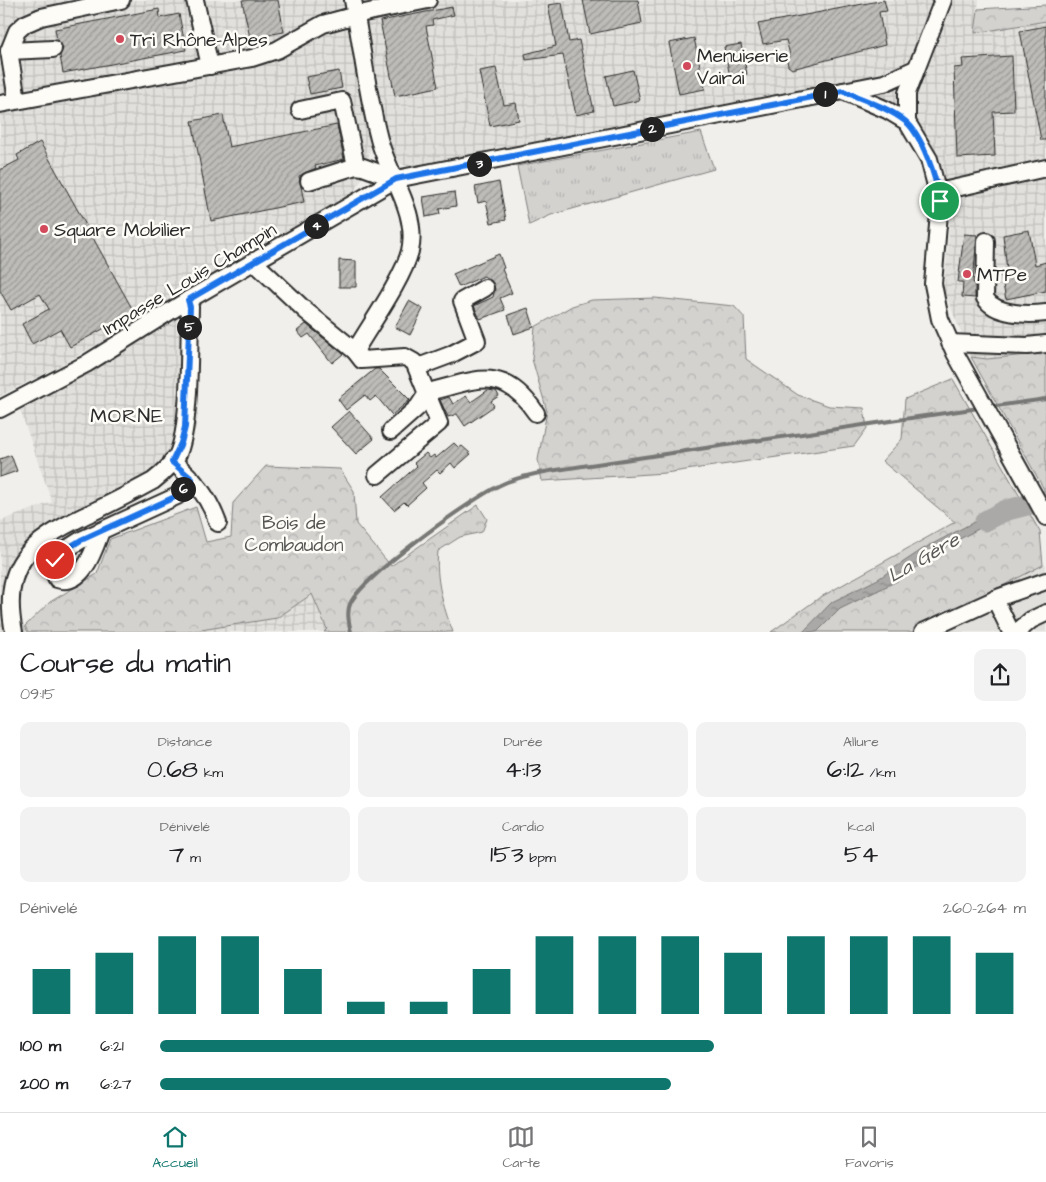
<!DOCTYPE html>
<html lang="fr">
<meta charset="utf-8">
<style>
body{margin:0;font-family:"Architects Daughter",sans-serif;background:#f2f2f2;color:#202124;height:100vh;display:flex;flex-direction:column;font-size:19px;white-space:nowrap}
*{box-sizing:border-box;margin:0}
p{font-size:16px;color:#757577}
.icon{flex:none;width:28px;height:28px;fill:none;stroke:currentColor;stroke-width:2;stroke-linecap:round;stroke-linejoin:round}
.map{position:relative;height:632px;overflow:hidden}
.drawer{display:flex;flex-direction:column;background:#fff;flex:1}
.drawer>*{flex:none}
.pin{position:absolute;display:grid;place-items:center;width:42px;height:42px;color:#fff;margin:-21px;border:2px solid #fff;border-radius:50%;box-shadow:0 1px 5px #0007}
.km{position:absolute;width:25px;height:25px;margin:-12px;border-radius:50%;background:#222;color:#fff;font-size:14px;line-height:25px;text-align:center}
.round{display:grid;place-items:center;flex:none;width:52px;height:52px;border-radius:10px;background:#f2f2f2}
.headline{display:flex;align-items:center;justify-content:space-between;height:85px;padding:0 20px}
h1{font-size:28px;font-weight:600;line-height:38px}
.figures{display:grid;grid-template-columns:repeat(3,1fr);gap:8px;height:85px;padding:5px 20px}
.figures div{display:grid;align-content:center;border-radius:10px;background:#f2f2f2;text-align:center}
.figures b{font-size:25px;font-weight:600}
.figures small{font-size:14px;font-weight:400}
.figures p{font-size:14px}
.chart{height:140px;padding:10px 20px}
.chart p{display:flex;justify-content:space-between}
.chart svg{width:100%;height:90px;margin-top:5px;stroke:#0f766e;stroke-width:6}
ul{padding:0 20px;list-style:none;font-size:16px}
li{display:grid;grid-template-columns:80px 60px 1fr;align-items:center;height:38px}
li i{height:12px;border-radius:6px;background:#0f766e}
.tabs{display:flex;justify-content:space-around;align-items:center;height:70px;border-top:1px solid #e0e0e0;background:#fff;font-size:14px;color:#757577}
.tabs a{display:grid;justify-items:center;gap:2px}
.tabs .current{color:#0f766e}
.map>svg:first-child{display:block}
.built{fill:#e1e0dc}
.industrial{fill:url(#industrial-grid)}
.grass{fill:url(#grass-tufts);stroke:#7f7e7d}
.forest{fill:url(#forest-crowns);stroke:#7f7e7d}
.water{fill:url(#water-ripples);stroke:#777775}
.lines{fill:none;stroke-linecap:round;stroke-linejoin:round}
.stream{stroke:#777775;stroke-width:4}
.river{stroke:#aaa9a7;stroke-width:21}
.building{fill:url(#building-hatch);stroke:#2b2b2b}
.minor-casing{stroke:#2b2b2b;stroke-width:20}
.minor{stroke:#fdfcf7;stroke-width:16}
.route-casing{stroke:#fff;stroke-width:10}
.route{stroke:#1a73e8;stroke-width:6}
.poi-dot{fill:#d1495b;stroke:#fdfcf7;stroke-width:2}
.labels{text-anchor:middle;stroke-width:5;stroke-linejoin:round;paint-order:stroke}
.poi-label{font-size:19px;fill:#2b2b2b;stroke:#fdfcf7;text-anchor:start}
.street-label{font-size:19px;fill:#2b2b2b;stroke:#fdfcf7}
.park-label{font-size:19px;fill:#555554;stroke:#fdfcf7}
.neighbourhood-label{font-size:20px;letter-spacing:1px;fill:#2b2b2b;stroke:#fdfcf7}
.water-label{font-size:20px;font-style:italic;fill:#575756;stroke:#fdfcf7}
</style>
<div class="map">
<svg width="1046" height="632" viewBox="0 0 1046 632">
<defs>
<pattern id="industrial-grid" width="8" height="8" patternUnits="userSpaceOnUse" patternTransform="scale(1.25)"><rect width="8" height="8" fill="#e1e0dc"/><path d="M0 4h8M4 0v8" fill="none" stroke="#c1c0bd"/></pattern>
<pattern id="grass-tufts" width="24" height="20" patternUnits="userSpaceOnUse" patternTransform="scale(1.25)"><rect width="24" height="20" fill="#d3d2cf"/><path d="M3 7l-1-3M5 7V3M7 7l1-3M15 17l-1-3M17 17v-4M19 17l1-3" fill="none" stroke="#b5b4b2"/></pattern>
<pattern id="forest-crowns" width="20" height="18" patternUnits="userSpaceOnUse" patternTransform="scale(1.25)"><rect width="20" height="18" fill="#d3d2cf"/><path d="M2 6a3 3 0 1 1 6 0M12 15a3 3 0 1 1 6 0" fill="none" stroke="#b5b4b2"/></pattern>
<pattern id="water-ripples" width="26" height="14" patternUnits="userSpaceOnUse" patternTransform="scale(1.25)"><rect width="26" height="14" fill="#aaa9a7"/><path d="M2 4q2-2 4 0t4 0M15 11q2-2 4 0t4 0" fill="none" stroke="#8b8a88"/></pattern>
<pattern id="building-hatch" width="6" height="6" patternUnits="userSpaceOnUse" patternTransform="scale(1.25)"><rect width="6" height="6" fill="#bdbcb8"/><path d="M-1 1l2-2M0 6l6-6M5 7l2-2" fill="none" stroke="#9a9996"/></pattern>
</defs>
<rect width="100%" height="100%" fill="#f0efeb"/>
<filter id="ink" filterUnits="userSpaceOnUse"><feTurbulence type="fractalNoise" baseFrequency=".02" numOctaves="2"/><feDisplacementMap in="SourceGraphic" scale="10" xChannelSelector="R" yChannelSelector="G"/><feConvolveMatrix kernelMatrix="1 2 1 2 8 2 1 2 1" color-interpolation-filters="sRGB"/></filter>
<g filter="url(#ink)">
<polygon class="built" points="1046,564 1046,632 913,632 1043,565"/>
<g class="industrial">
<polygon points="0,0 344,0 371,143 368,160 361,181 351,196 320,216 61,365 0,396"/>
<polygon points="361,0 979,0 975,33 1046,21 1046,353 987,359 971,357 944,291 951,206 948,186 934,148 921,128 897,111 845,86 827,85 416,170 399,163 392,156"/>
<polygon points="199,306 198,418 187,460 176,476 36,551 11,593 16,611 28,632 0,632 0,521 52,502 20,410"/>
<polygon points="312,594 327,630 324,632 188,632 277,618"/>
</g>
<polygon class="grass" points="701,132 714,169 551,215 529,225 517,166"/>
<g class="forest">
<polygon points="1046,5 1046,21 975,33 978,9"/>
<polygon points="655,298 734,306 744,317 746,359 798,395 829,406 864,408 867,428 854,446 665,473 542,481 538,460 547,411 532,359 535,327 572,306 592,300"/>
<polygon points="1046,353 1046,493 971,357 987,359"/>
<polygon points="953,379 1040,532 1043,565 913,632 771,632 819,598 955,522 882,461 902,439 905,399"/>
<path d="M266,466L340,469L354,491L356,524L391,566L478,505L487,519L482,532L460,537L438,551C435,578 443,607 453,632H324L327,629L312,594L277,618L188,632H28L25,626L50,602L97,574L110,539L196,507L206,542L231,537L233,503Z"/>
</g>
<polygon class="water" points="1008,504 1012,511 952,543 897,581 840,609 817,632 803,632 832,602 878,579 923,549"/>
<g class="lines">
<g class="stream">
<polyline points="989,407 1046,399"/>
<path d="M351,632C349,623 346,611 351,602C365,575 478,493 507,482C534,472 562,469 590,465L979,408"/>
</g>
<polyline class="river" points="985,521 1004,511 1046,500"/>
</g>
<g class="building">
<polygon points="242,0 278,0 284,32 250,38"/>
<polygon points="583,0 638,0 642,23 590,34"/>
<polygon points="884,0 887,11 879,12 885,45 792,69 788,66 787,60 790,55 786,40 763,44 758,24"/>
<polygon points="562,3 569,42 579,40 594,111 576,115 563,55 526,60 525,54 556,46 548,5"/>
<polygon points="452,7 454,15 432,20 433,25 426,26 438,87 395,96 380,21"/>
<polygon points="159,9 160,18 179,14 186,50 63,73 60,56 63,48 57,40 55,29"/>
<polygon points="1046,26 1046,140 1041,140 1020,31"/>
<polygon points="694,38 705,89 679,94 669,43"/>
<polygon points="741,44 747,74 730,77 724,47"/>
<polygon points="1012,56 1014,111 993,112 995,156 957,158 954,68 963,67 962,59"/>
<polygon points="496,68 504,105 516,103 519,120 490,126 479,71"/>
<polygon points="633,70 640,100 613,106 606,76"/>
<polygon points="339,71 342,88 310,94 306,77"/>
<polygon points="223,115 229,147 337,125 344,159 315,166 316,168 299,176 304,202 211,221 192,121"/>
<polygon points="40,142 134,312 70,347 60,329 32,344 22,324 49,309 40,294 11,310 0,291 0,170 19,160 17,155"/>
<polygon points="499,182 506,220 491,223 486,201 478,203 475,187"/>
<polygon points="454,192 456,206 439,209 440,214 426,217 423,197"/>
<polygon points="1029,230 1035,265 1046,262 1046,291 1006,299 1000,271 1007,270 1003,235"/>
<polygon points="964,234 977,235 973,283 975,283 975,298 962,297 963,282 958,282"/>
<polygon points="499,254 504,268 502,269 512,293 500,298 505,310 480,319 474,306 493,297 495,289 493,283 484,276 459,287 453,274"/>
<polygon points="339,260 356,261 356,287 339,287"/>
<polygon points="409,301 423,309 410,335 395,327"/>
<polygon points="528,308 534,327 514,334 508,315"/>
<polygon points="306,324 342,353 343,354 332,363 309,334 303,338 297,331"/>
<polygon points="375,369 379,369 410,400 392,415 376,396 370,401 365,395 346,410 338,399"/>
<polygon points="488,390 496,391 499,396 491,401 494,406 465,426 457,414 448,417 440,400 449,397 453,404 466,396 471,402"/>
<polygon points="349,411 374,439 356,454 331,427"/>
<polygon points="454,443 459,448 462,446 471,454 455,468 451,463 440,473 437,470 422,483 426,488 407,505 404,502 394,510 382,497 417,466 414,463 426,453 430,458 434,455 436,458"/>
<polygon points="11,455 17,471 0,477 0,459"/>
</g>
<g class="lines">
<defs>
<g id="minor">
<polyline points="195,0 210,66"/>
<path d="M353,0C362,46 367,94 379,139C388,175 419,212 410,251C403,279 370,325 355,351L362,360L405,357L414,362L439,423L377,475"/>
<polyline points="9,51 53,49"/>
<polyline points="843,91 884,83 915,69"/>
<polyline points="17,100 9,51 17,31 25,24 41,17 121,0"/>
<polyline points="0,104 252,58 277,50 323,24 364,13 428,0"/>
<polyline points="300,110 342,101 356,166"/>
<polyline points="907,122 907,93 943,0"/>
<polyline points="309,181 356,166 363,167 396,179"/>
<polyline points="938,192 1046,168"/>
<path d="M986,241L985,298C995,315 1028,315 1046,313"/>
<polyline points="253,261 306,311 355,351"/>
<polyline points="950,343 1027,346 1046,344"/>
<polyline points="418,367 450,355 477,341 462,301 485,288"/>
<polyline points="0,409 86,364 188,300 396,179 843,91 887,110 907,122 929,159 940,201 933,284 940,319 955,353 1046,517"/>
<path d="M391,431L418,407L428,392C477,380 503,364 536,413"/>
<path d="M172,461C195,480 208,496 218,523"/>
<path d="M101,531C94,550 83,587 57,579L52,568L62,552L81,540L177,496L192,479"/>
<polyline points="995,599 1011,632"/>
<path d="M14,632C0,564 31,542 84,516C108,505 131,493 153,481C162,474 171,466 177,456C191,428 189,342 190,307L188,300"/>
<polyline points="923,632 1000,597 1046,581"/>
<polyline points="1017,632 1031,620 1046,613"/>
</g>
</defs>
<use href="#minor" class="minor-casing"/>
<use href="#minor" class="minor"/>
</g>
</g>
<g class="lines" filter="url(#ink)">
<defs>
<path id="route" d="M55,560L62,552L81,540L177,496L192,479L172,462L181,443L185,427L190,307L188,300L396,179L843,91C864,100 887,107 905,121C922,134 937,180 940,201"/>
</defs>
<use href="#route" class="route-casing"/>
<use href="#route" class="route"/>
</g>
<g class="poi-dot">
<circle cx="120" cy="39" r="5"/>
<circle cx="687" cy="66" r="5"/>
<circle cx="44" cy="229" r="5"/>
<circle cx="967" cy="274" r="5"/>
</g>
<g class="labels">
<g class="poi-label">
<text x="130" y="46">Tri Rhône-Alpes</text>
<text x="697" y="62">Menuiserie<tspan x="697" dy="22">Vairai</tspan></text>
<text x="54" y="236">Square Mobilier</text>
<text x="977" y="281">MTPe</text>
</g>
<g class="street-label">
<text transform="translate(189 278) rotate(-31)" y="7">Impasse Louis Champin</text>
</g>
<g class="park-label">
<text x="294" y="529">Bois de<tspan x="294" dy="22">Combaudon</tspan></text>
</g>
<g class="neighbourhood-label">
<text x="127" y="422">MORNE</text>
</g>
<g class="water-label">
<text transform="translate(923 557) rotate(-30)" y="7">La Gère</text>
</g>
</g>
</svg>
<div class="pin" style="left:940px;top:201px;background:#1e9e55"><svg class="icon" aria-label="arrive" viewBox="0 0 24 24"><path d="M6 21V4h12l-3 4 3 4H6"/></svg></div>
<div class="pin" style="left:55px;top:560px;background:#d93025"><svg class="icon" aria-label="check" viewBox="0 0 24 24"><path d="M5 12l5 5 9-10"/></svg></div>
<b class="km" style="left:825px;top:94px">1</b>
<b class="km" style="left:652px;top:129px">2</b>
<b class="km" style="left:479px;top:164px">3</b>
<b class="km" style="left:316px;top:226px">4</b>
<b class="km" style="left:189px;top:327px">5</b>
<b class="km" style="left:183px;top:489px">6</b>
</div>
<section class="drawer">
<div class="headline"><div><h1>Course du matin</h1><p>09:15</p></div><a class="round"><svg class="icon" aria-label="share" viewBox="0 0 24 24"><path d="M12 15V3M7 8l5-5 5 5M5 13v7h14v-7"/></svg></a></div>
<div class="figures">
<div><p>Distance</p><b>0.68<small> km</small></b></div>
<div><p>Durée</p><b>4:13</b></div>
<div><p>Allure</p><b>6:12<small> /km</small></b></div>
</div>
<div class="figures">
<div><p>Dénivelé</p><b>7<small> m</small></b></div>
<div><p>Cardio</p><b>153<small> bpm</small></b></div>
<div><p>kcal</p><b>54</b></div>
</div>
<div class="chart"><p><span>Dénivelé</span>260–264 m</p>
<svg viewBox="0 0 160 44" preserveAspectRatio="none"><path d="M5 44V22M15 44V14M25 44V6M35 44V6M45 44V22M55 44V38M65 44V38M75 44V22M85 44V6M95 44V6M105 44V6M115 44V14M125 44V6M135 44V6M145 44V6M155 44V14"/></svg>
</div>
<ul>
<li><b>100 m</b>6:21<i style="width:64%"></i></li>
<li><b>200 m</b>6:27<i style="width:59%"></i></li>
</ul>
</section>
<nav class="tabs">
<a class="current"><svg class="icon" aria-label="home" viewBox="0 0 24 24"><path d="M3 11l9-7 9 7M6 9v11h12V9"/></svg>Accueil</a>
<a><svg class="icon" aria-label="map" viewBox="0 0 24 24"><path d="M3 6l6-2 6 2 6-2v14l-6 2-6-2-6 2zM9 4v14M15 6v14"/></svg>Carte</a>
<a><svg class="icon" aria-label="saved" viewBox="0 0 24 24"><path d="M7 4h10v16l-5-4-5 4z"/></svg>Favoris</a>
</nav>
